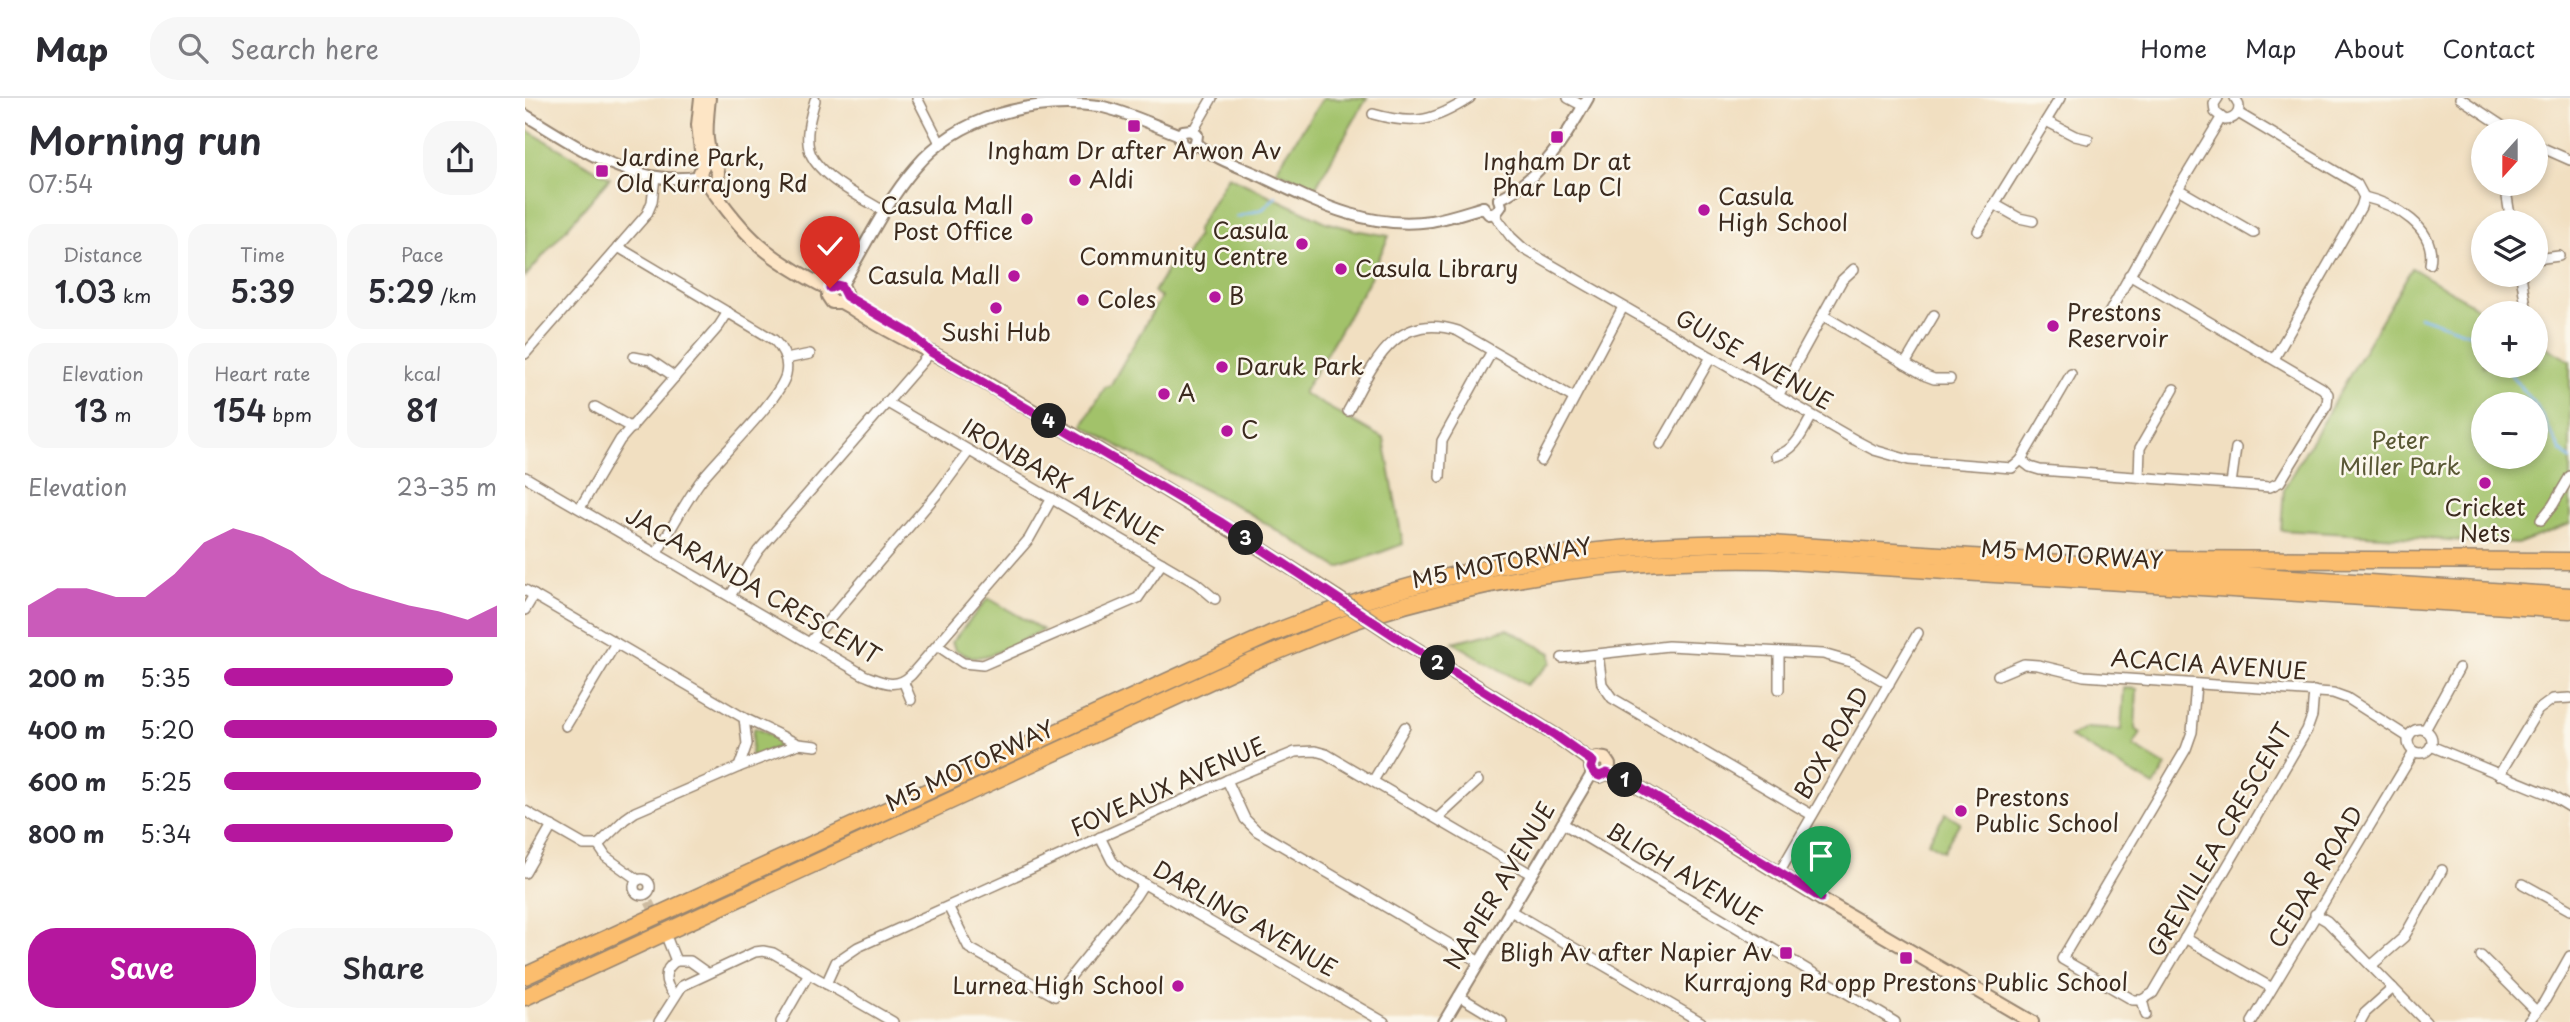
<!DOCTYPE html>
<meta charset="utf-8">
<style>
body{margin:0;font-family:"Playpen Sans",sans-serif;background:#f7f7f7;color:#2b2b33;height:100vh;display:flex;flex-direction:column;font-size:26px;white-space:nowrap}
*{box-sizing:border-box;margin:0}
p{font-size:23px;color:#7c7c81}
.icon{flex:none;width:38px;height:38px;fill:none;stroke:currentColor;stroke-width:2;stroke-linecap:round;stroke-linejoin:round}
.map{position:relative;flex:1;overflow:hidden}
.side{display:flex;flex-direction:column;background:#fff;width:525px}
.side>*{flex:none}
.needle{width:46px;rotate:201deg}
.controls{position:absolute;left:1946px;top:21px;display:grid;gap:14px}
.controls a{display:grid;place-items:center;width:77px;height:77px;border-radius:50%;background:#fff;box-shadow:0 4px 10px #0003;font-size:35px}
.pin{position:absolute;display:grid;place-items:center;width:60px;height:60px;color:#fff;margin:-72px -30px;border-radius:50% 50% 50% 0;rotate:-45deg;box-shadow:0 0 7px #0007}
.pin .icon{rotate:45deg}
.km{position:absolute;width:35px;height:35px;margin:-18px;border-radius:50%;background:#222;color:#fff;font-size:19px;line-height:35px;text-align:center}
.round{display:grid;place-items:center;flex:none;width:74px;height:74px;border-radius:28px;background:#f7f7f7}
.head{display:flex;align-items:center;justify-content:space-between;height:119px;padding:0 28px}
h1{font-size:38px;font-weight:600;line-height:52px}
.metrics{display:grid;grid-template-columns:repeat(3,1fr);gap:10px;height:119px;padding:7px 28px}
.metrics div{display:grid;align-content:center;border-radius:18px;background:#f7f7f7;text-align:center}
.metrics b{font-size:30px;font-weight:600}
.metrics small{font-size:19px;font-weight:400}
.metrics p{font-size:19px}
.chart{height:196px;padding:14px 28px}
.chart p{display:flex;justify-content:space-between}
.chart svg{width:100%;height:126px;margin-top:7px;fill:#b5179e;opacity:.7}
.cta{display:flex;gap:14px;margin-top:auto;padding:14px 28px}
.cta a{flex:1;height:80px;border-radius:28px;background:#b5179e;color:#fff;font-size:28px;font-weight:600;line-height:80px;text-align:center}
.cta a+a{background:#f7f7f7;color:#2b2b33}
ul{padding:0 28px;list-style:none;font-size:23px}
li{display:grid;grid-template-columns:112px 84px 1fr;align-items:center;height:52px}
li i{height:18px;border-radius:9px;background:#b5179e}
header{display:flex;align-items:center;gap:42px;box-sizing:border-box;height:98px;padding:0 35px;background:#fff;border-bottom:2px solid #e1e1e2}
header strong{font-size:33px}
nav{display:flex;gap:38px;margin-inline-start:auto;font-size:24px}
.search{width:490px;height:63px;background:#f7f7f7;display:flex;align-items:center;gap:18px;box-sizing:border-box;padding:0 24px;border-radius:28px;color:#7c7c81;font-size:26px}
main{display:flex;flex:1;min-height:0}
.map>svg:first-child{display:block}
.green{fill:#a2c26b;stroke:#6e7644;stroke-width:2;fill-rule:evenodd}
.lines{fill:none;stroke-linecap:round;stroke-linejoin:round}
.stream{stroke:#7fb9f0;stroke-width:2.5}
.minor-tunnel{stroke:#cdbba0;stroke-width:9;stroke-dasharray:9 4.5;stroke-linecap:butt}
.minor-casing{stroke:#968470;stroke-width:12}
.tertiary-casing{stroke:#968470;stroke-width:14}
.secondary-casing{stroke:#968470;stroke-width:16}
.motorway-casing{stroke:#968470;stroke-width:19}
.minor{stroke:#fff;stroke-width:9}
.tertiary{stroke:#fff;stroke-width:10}
.secondary{stroke:#fde5c5;stroke-width:12}
.motorway{stroke:#fbbd6e;stroke-width:16}
.secondary-bridge-casing{stroke:#968470;stroke-width:16;stroke-linecap:butt}
.secondary-bridge{stroke:#fde5c5;stroke-width:12}
.route-casing{stroke:#fff;stroke-width:14}
.route{stroke:#b5179e;stroke-width:9}
.poi-dot{fill:#b5179e;stroke:#fbf7ec;stroke-width:2.5}
.labels{text-anchor:middle;stroke-width:5;stroke-linejoin:round;paint-order:stroke}
.poi-label{font-size:23px;fill:#3b2a1e;stroke:#fbf7ec;text-anchor:start}
.street-label{font-size:23px;fill:#3b2a1e;stroke:#fbf7ec}
.park-label{font-size:23px;fill:#5a5835;stroke:#fbf7ec}
</style>
<header>
<strong>Map</strong>
<div class="search"><svg class="icon" aria-label="search" viewBox="0 0 24 24"><circle cx="10" cy="10" r="6"/><path d="M15 15l6 6"/></svg>Search here</div>
<nav><a>Home</a><a>Map</a><a>About</a><a>Contact</a></nav>
</header>
<main>
<section class="side">
<div class="head"><div><h1>Morning run</h1><p>07:54</p></div><a class="round"><svg class="icon" aria-label="share" viewBox="0 0 24 24"><path d="M12 15V3M7 8l5-5 5 5M5 13v7h14v-7"/></svg></a></div>
<div class="metrics">
<div><p>Distance</p><b>1.03<small> km</small></b></div>
<div><p>Time</p><b>5:39</b></div>
<div><p>Pace</p><b>5:29<small> /km</small></b></div>
</div>
<div class="metrics">
<div><p>Elevation</p><b>13<small> m</small></b></div>
<div><p>Heart rate</p><b>154<small> bpm</small></b></div>
<div><p>kcal</p><b>81</b></div>
</div>
<div class="chart"><p><span>Elevation</span>23–35 m</p>
<svg viewBox="0 0 160 44" preserveAspectRatio="none"><path d="M0 44V33L10 27L20 27L30 30L40 30L50 22L60 11L70 6L80 9L90 14L100 22L110 27L120 30L130 33L140 35L150 38L160 33V44z"/></svg>
</div>
<ul>
<li><b>200 m</b>5:35<i style="width:84%"></i></li>
<li><b>400 m</b>5:20<i style="width:100%"></i></li>
<li><b>600 m</b>5:25<i style="width:94%"></i></li>
<li><b>800 m</b>5:34<i style="width:84%"></i></li>
</ul>
<div class="cta"><a>Save</a><a>Share</a></div>
</section>
<div class="map">
<svg width="2045" height="924" viewBox="0 0 2045 924">
<rect width="100%" height="100%" fill="#fbf7ec"/>
<filter id="ink" filterUnits="userSpaceOnUse"><feTurbulence type="fractalNoise" baseFrequency=".0143" numOctaves="2"/><feDisplacementMap in="SourceGraphic" scale="14" xChannelSelector="R" yChannelSelector="G"/><feConvolveMatrix kernelMatrix="1 2 1 2 8 2 1 2 1" color-interpolation-filters="sRGB"/></filter>
<filter id="wash" filterUnits="userSpaceOnUse"><feTurbulence type="fractalNoise" baseFrequency=".00686" numOctaves="4" result="noise"/><feDisplacementMap in="SourceGraphic" scale="28" xChannelSelector="R" yChannelSelector="G"/><feGaussianBlur stdDeviation="1.57" result="paint"/><feColorMatrix in="noise" values="0 0 0 0 0 0 0 0 0 0 0 0 0 0 0 0 0 1.4 0 .05"/><feComposite in="paint" operator="in"/></filter>
<g filter="url(#wash)">
<rect width="100%" height="100%" fill="#f1dfc1"/>
<g class="green">
<polygon points="798,0 842,0 790,90 751,72"/>
<polygon points="0,31 85,80 0,179"/>
<polygon points="703,78 801,124 830,132 864,138 842,186 778,295 859,341 878,446 814,470 712,408 602,353 558,327 580,289 585,288 636,199 629,194 646,165 647,163 655,167 672,138 672,131"/>
<path d="M1887,170L1962,215H1958V268H2011V243L2045,263V426L1992,446L1756,432L1759,390ZM1958,306H2011V359H1958Z"/>
<path d="M463,500L518,532C500,540 468,560 450,559C442,559 436,555 430,551L427,544Z"/>
<polygon points="982,531 1026,555 1026,565 1001,587 928,544"/>
<polygon points="1599,590 1612,591 1610,631 1616,635 1608,648 1641,668 1629,688 1545,639 1561,630 1596,632"/>
<polygon points="230,630 260,644 260,646 228,659 226,657 228,633"/>
<polygon points="1421,715 1435,724 1418,753 1403,744"/>
</g>
<g class="lines">
<g class="stream">
<polyline points="712,119 738,111 751,98"/>
<polyline points="1894,218 1958,240"/>
<polyline points="1983,268 1986,277 2010,306"/>
<polyline points="2011,307 2036,353 2045,362"/>
</g>
</g>
</g>
<g filter="url(#ink)">
<g class="lines">
<polyline class="minor-tunnel" points="124,804 141,838"/>
<defs>
<g id="minor">
<polyline points="392,0 415,45"/>
<polyline points="1043,0 1058,8"/>
<path d="M1693,0L1689,6L1690,14L1700,22C1713,21 1718,10 1710,0"/>
<polyline points="1935,0 1985,33"/>
<path d="M290,2C286,17 280,35 284,51C290,77 338,100 360,114"/>
<polyline points="1713,15 1832,86 1839,99 1836,109 1749,261"/>
<path d="M848,16C890,28 909,23 945,0"/>
<polyline points="1521,23 1550,38 1563,41"/>
<polyline points="668,33 687,0"/>
<polyline points="2011,47 2045,62"/>
<polyline points="1980,86 1986,124"/>
<polyline points="1653,91 1729,135"/>
<path d="M1839,99C1870,106 1912,130 1905,166"/>
<polyline points="1471,107 1494,120 1508,123"/>
<polyline points="969,116 986,139 999,151 1330,342 1349,352 1384,362 1487,370 1496,362 1546,276"/>
<polyline points="1453,133 1535,0"/>
<path d="M93,149L249,242C258,251 264,262 261,276C256,300 195,358 177,381C160,404 146,431 132,455"/>
<polyline points="2011,161 2034,158"/>
<polyline points="1996,177 2002,215"/>
<polyline points="1583,217 1653,91 1696,20"/>
<polyline points="1299,218 1401,278 1409,281 1425,281"/>
<polyline points="0,256 122,116 127,104 130,79"/>
<polyline points="109,259 125,262 150,279"/>
<polyline points="261,261 285,256"/>
<polyline points="1380,266 1409,217"/>
<polyline points="1253,298 1317,182 1329,171"/>
<polyline points="361,304 671,485 690,501"/>
<polyline points="70,309 107,330"/>
<path d="M823,313C848,268 869,212 933,233L1049,300"/>
<polyline points="1136,346 1186,259"/>
<path d="M1251,358C1272,351 1276,336 1287,318"/>
<polyline points="1496,362 1505,369 1515,372 1745,389 1755,384 1802,307 1803,296 1797,290 1604,177"/>
<polyline points="1016,363 1098,209"/>
<path d="M0,379L339,577C357,584 371,592 386,577L504,441L527,400"/>
<polyline points="915,379 917,343 967,253"/>
<polyline points="1614,379 1615,350 1649,291"/>
<polyline points="1706,386 1711,350"/>
<polyline points="55,410 95,342 194,228 203,214"/>
<polyline points="2016,422 2028,407 2045,378"/>
<polyline points="0,492 219,620 222,646 214,669"/>
<polyline points="205,498 233,453 406,254"/>
<polyline points="0,512 9,497"/>
<polyline points="285,544 413,395 444,353"/>
<polyline points="413,548 438,565 458,567 613,500 637,465"/>
<polyline points="1073,556 1077,586 1087,600 1287,717"/>
<polyline points="1037,560 1143,548 1298,556 1326,564 1364,586"/>
<polyline points="1473,577 1499,566 1513,567 1559,578 1808,595 1822,600 1883,639"/>
<polyline points="379,585 386,602"/>
<polyline points="1671,586 1667,634 1661,651 1537,861 1608,902 1617,902 1628,895 1782,632 1787,618 1789,593"/>
<polyline points="1254,591 1254,554"/>
<polyline points="219,620 273,646"/>
<polyline points="41,628 91,545"/>
<circle cx="1895" cy="643" r="12"/>
<polyline points="1900,632 1934,570"/>
<polyline points="1906,648 2025,697 2045,709"/>
<polyline points="1974,677 2013,612 2028,601 2045,600"/>
<polyline points="702,682 720,721 732,733 953,863"/>
<polyline points="848,683 880,629"/>
<polyline points="0,713 59,747 73,747"/>
<polyline points="913,720 953,683"/>
<polyline points="1037,725 1370,924"/>
<polyline points="575,739 587,763 597,773 859,924"/>
<polyline points="73,747 100,721 110,714 214,669 273,646 291,648"/>
<polyline points="73,747 81,759 113,782"/>
<polyline points="0,775 27,728"/>
<polyline points="1254,775 1393,535"/>
<circle cx="117" cy="789" r="8"/>
<polyline points="1998,786 2045,812"/>
<polyline points="424,810 444,850 530,898 610,799 619,785"/>
<polyline points="984,812 1176,924"/>
<polyline points="1790,816 1802,823 1901,924"/>
<polyline points="1660,840 1747,890"/>
<polyline points="143,843 151,863"/>
<polyline points="1956,858 2011,913"/>
<polyline points="151,863 165,863 182,875"/>
<polyline points="1847,867 1879,839 1917,772"/>
<polyline points="301,886 311,864 333,849 702,682 770,654 790,653 801,656 1006,776"/>
<path d="M149,897C139,885 137,872 151,863"/>
<polyline points="934,898 977,924"/>
<polyline points="1617,902 1621,917"/>
<polyline points="134,924 157,888 230,854 238,853 248,855 368,924"/>
<polyline points="256,924 283,877"/>
<polyline points="1727,924 1889,654"/>
<polyline points="1835,924 1840,915 1868,890"/>
<polyline points="2003,924 2019,904 2045,858"/>
</g>
<g id="tertiary">
<path d="M0,17C54,49 109,91 176,78"/>
<polyline points="655,37 658,33 666,32 672,37 671,45"/>
<path d="M655,37C654,45 658,50 666,49L671,45"/>
<path d="M671,45C690,61 716,69 738,79C792,105 844,132 906,123C924,120 941,114 958,109"/>
<path d="M974,101C1016,81 1041,39 1063,0"/>
<polyline points="958,109 964,116 971,115 976,108 974,101"/>
<path d="M316,188C340,149 360,105 390,70C434,17 507,0 574,8C602,14 628,27 655,37"/>
<polyline points="919,924 1068,674"/>
</g>
<g id="secondary">
<path d="M176,0L173,27L178,69L175,74L177,82L182,84C220,140 244,161 304,191"/>
<path d="M184,0C181,29 178,49 193,74L192,87L196,97"/>
<path d="M304,191L303,198L307,204H316L325,209C362,235 403,251 442,274C566,347 690,420 811,499"/>
<polyline points="304,191 314,188 319,191 321,198"/>
<polyline points="870,538 1030,637 1067,664"/>
<polyline points="1067,664 1072,660 1080,661 1084,667 1082,675"/>
<polyline points="1067,664 1066,670 1070,676 1075,678 1082,675"/>
<polyline points="1082,675 1104,683 1296,801 1507,924"/>
</g>
<g id="motorway">
<polyline points="1622,461 2045,463"/>
<path d="M0,878L748,535C911,470 1056,445 1231,445L2045,498"/>
<path d="M0,899L726,564C764,549 801,532 840,519C972,476 1107,459 1245,462L2045,512"/>
</g>
</defs>
<use href="#minor" class="minor-casing"/>
<use href="#tertiary" class="tertiary-casing"/>
<use href="#secondary" class="secondary-casing"/>
<use href="#motorway" class="motorway-casing"/>
<use href="#minor" class="minor"/>
<use href="#tertiary" class="tertiary"/>
<use href="#secondary" class="secondary"/>
<use href="#motorway" class="motorway"/>
<defs>
<polyline id="secondary-bridge" points="811,499 870,538"/>
</defs>
<use href="#secondary-bridge" class="secondary-bridge-casing"/>
<use href="#secondary-bridge" class="secondary-bridge"/>
</g>
</g>
<g class="lines" filter="url(#ink)">
<defs>
<polyline id="route" points="305,190 312,187 316,188 321,198 386,236 406,254 697,425 870,538 1030,637 1068,664 1066,670 1070,676 1075,678 1082,675 1104,683 1296,800"/>
</defs>
<use href="#route" class="route-casing"/>
<use href="#route" class="route"/>
</g>
<g class="poi-dot">
<rect x="602" y="21" width="14" height="14" rx="3.5"/>
<rect x="1025" y="32" width="14" height="14" rx="3.5"/>
<rect x="70" y="66" width="14" height="14" rx="3.5"/>
<circle cx="550" cy="82" r="7"/>
<circle cx="1179" cy="112" r="7"/>
<circle cx="502" cy="121" r="7"/>
<circle cx="777" cy="146" r="7"/>
<circle cx="816" cy="171" r="7"/>
<circle cx="489" cy="178" r="7"/>
<circle cx="690" cy="199" r="7"/>
<circle cx="558" cy="202" r="7"/>
<circle cx="471" cy="210" r="7"/>
<circle cx="1528" cy="228" r="7"/>
<circle cx="697" cy="269" r="7"/>
<circle cx="639" cy="296" r="7"/>
<circle cx="702" cy="333" r="7"/>
<circle cx="1960" cy="385" r="7"/>
<circle cx="1436" cy="713" r="7"/>
<rect x="1254" y="848" width="14" height="14" rx="3.5"/>
<rect x="1374" y="853" width="14" height="14" rx="3.5"/>
<circle cx="653" cy="888" r="7"/>
</g>
<g class="labels">
<g class="poi-label">
<text x="609" y="61" text-anchor="middle">Ingham Dr after Arwon Av</text>
<text x="91" y="68">Jardine Park,<tspan x="91" dy="26">Old Kurrajong Rd</tspan></text>
<text x="1032" y="72" text-anchor="middle">Ingham Dr at<tspan x="1032" dy="26">Phar Lap Cl</tspan></text>
<text x="564" y="90">Aldi</text>
<text x="1193" y="107">Casula<tspan x="1193" dy="26">High School</tspan></text>
<text x="488" y="116" text-anchor="end">Casula Mall<tspan x="488" dy="26">Post Office</tspan></text>
<text x="763" y="141" text-anchor="end">Casula<tspan x="763" dy="26">Community Centre</tspan></text>
<text x="830" y="179">Casula Library</text>
<text x="475" y="186" text-anchor="end">Casula Mall</text>
<text x="704" y="207">B</text>
<text x="572" y="210">Coles</text>
<text x="1542" y="223">Prestons<tspan x="1542" dy="26">Reservoir</tspan></text>
<text x="471" y="243" text-anchor="middle">Sushi Hub</text>
<text x="711" y="277">Daruk Park</text>
<text x="653" y="304">A</text>
<text x="716" y="341">C</text>
<text x="1960" y="418" text-anchor="middle">Cricket<tspan x="1960" dy="26">Nets</tspan></text>
<text x="1450" y="708">Prestons<tspan x="1450" dy="26">Public School</tspan></text>
<text x="1247" y="863" text-anchor="end">Bligh Av after Napier Av</text>
<text x="1381" y="893" text-anchor="middle">Kurrajong Rd opp Prestons Public School</text>
<text x="639" y="896" text-anchor="end">Lurnea High School</text>
</g>
<g class="street-label">
<text transform="translate(1229 262) rotate(30)" y="8">GUISE AVENUE</text>
<text transform="translate(537 384) rotate(30)" y="8">IRONBARK AVENUE</text>
<text transform="translate(1547 457) rotate(4)" y="8">M5 MOTORWAY</text>
<text transform="translate(977 465) rotate(-11)" y="8">M5 MOTORWAY</text>
<text transform="translate(228 488) rotate(30)" y="8">JACARANDA CRESCENT</text>
<text transform="translate(1684 567) rotate(4)" y="8">ACACIA AVENUE</text>
<text transform="translate(1307 645) rotate(-60)" y="8">BOX ROAD</text>
<text transform="translate(445 668) rotate(-25)" y="8">M5 MOTORWAY</text>
<text transform="translate(643 689) rotate(-24)" y="8">FOVEAUX AVENUE</text>
<text transform="translate(1695 742) rotate(-60)" y="8">GREVILLEA CRESCENT</text>
<text transform="translate(1159 776) rotate(31)" y="8">BLIGH AVENUE</text>
<text transform="translate(1791 779) rotate(-59)" y="8">CEDAR ROAD</text>
<text transform="translate(975 788) rotate(-59)" y="8">NAPIER AVENUE</text>
<text transform="translate(720 821) rotate(30)" y="8">DARLING AVENUE</text>
</g>
<g class="park-label">
<text x="1875" y="351">Peter<tspan x="1875" dy="26">Miller Park</tspan></text>
</g>
</g>
</svg>
<div class="controls">
<a><svg class="needle" viewBox="-14 -14 28 28"><path d="M0-13l5 13h-10z" fill="#e53935"/><path d="M0 13l5-13h-10z" fill="#7c7c81"/></svg></a>
<a><svg class="icon" aria-label="layers" viewBox="0 0 24 24"><path d="M12 4l9 5-9 5-9-5zM3 14l9 5 9-5"/></svg></a>
<a>+</a>
<a>−</a>
</div>
<div class="pin" style="left:1296px;top:800px;background:#1e9e55"><svg class="icon" aria-label="arrive" viewBox="0 0 24 24"><path d="M6 21V4h12l-3 4 3 4H6"/></svg></div>
<div class="pin" style="left:305px;top:190px;background:#d93025"><svg class="icon" aria-label="check" viewBox="0 0 24 24"><path d="M5 12l5 5 9-10"/></svg></div>
<b class="km" style="left:1100px;top:682px">1</b>
<b class="km" style="left:913px;top:565px">2</b>
<b class="km" style="left:721px;top:440px">3</b>
<b class="km" style="left:524px;top:323px">4</b>
</div>
</main>
